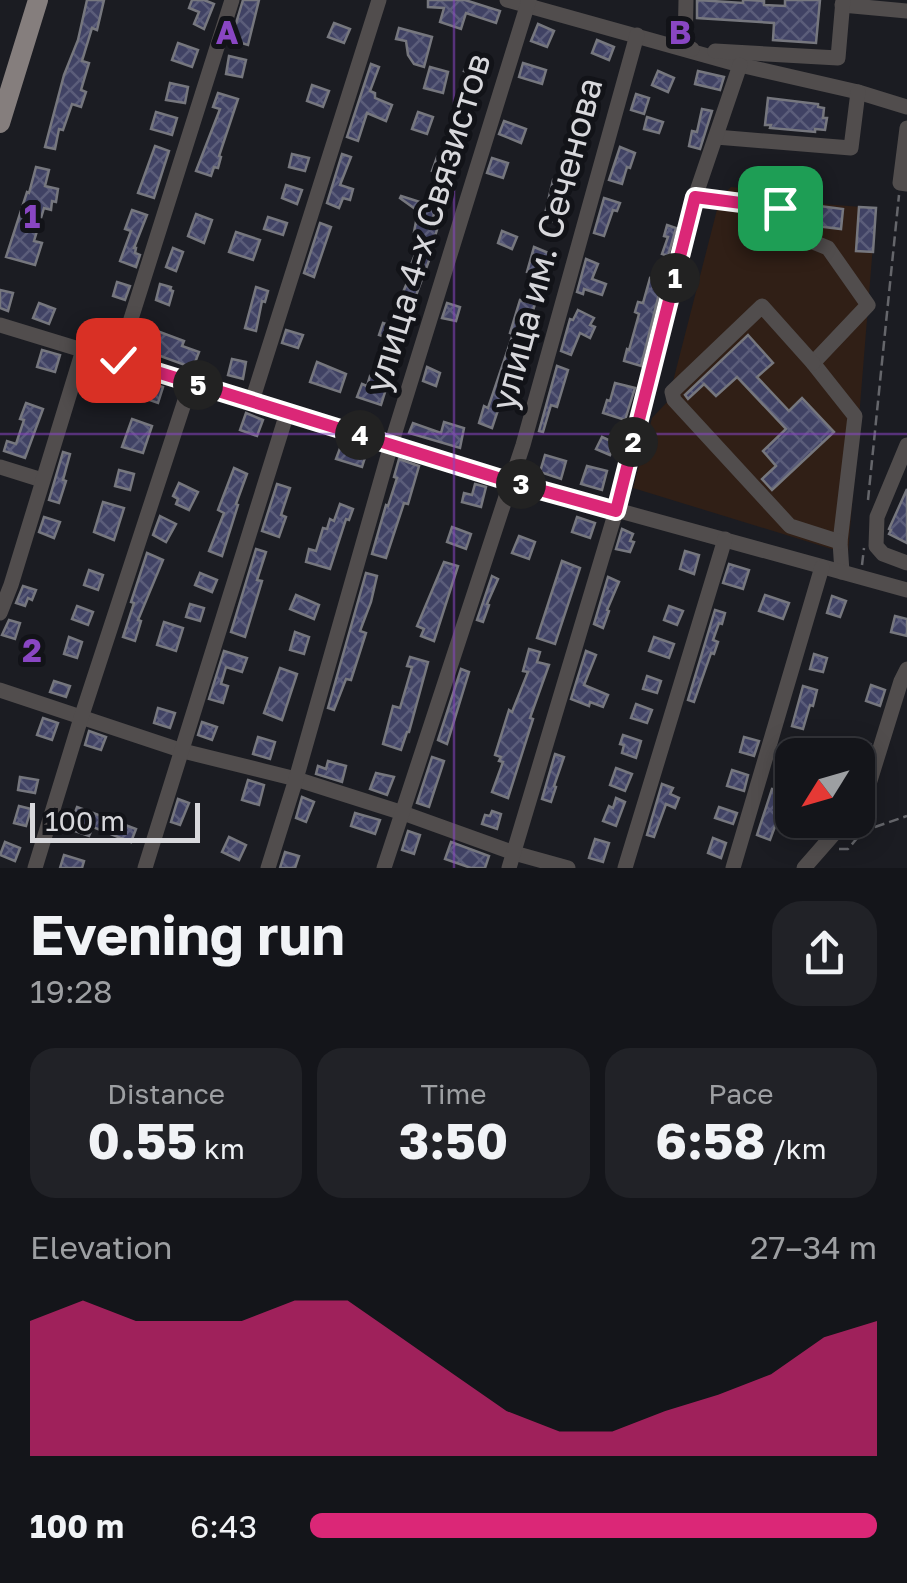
<!DOCTYPE html>
<meta charset="utf-8">
<style>
body{margin:0;font-family:"Golos Text",sans-serif;background:#212227;color:#f1f3f6;height:100vh;display:flex;flex-direction:column;font-size:38px;white-space:nowrap}
*{box-sizing:border-box;margin:0}
p{font-size:32px;color:#9d9fa2}
.icon{flex:none;width:55px;height:55px;fill:none;stroke:currentColor;stroke-width:2;stroke-linecap:round;stroke-linejoin:round}
.map{position:relative;height:868px;overflow:hidden}
.details{display:flex;flex-direction:column;background:#14151a;flex:1}
.details>*{flex:none}
.needle{width:65px;rotate:233deg}
.tools{position:absolute;left:775px;top:738px;display:grid;gap:20px}
.tools a{display:grid;place-items:center;width:100px;height:100px;border-radius:20px;background:#14151a;box-shadow:0 5px 25px #0003,0 0 0 2px #333439;font-size:50px}
.scale{position:absolute;left:30px;bottom:25px;width:170px;box-sizing:border-box;padding-left:10px;border:5px solid #d8d8dc;border-top:0;font-size:28px;line-height:35px;white-space:nowrap;color:#d8d8dc;-webkit-text-stroke:8px #121318;paint-order:stroke}
.pin{position:absolute;display:grid;place-items:center;width:85px;height:85px;color:#fff;margin:-42px;border-radius:20px;box-shadow:0 5px 15px #0006}
.km{position:absolute;width:50px;height:50px;margin:-25px;border-radius:50%;background:#222;color:#fff;font-size:28px;line-height:50px;text-align:center}
.round{display:grid;place-items:center;flex:none;width:105px;height:105px;border-radius:30px;background:#212227}
.summary{display:flex;align-items:center;justify-content:space-between;height:170px;padding:0 30px}
h1{font-size:55px;font-weight:700;line-height:75px}
.figures{display:grid;grid-template-columns:repeat(3,1fr);gap:15px;height:170px;padding:10px 30px}
.figures div{display:grid;align-content:center;border-radius:25px;background:#212227;text-align:center}
.figures b{font-size:50px;font-weight:700}
.figures small{font-size:28px;font-weight:400}
.figures p{font-size:28px}
.chart{height:280px;padding:20px 30px}
.chart p{display:flex;justify-content:space-between}
.chart svg{width:100%;height:180px;margin-top:10px;fill:#db2777;opacity:.7}
ul{padding:0 30px;list-style:none;font-size:32px}
li{display:grid;grid-template-columns:160px 120px 1fr;align-items:center;height:75px}
li i{height:25px;border-radius:12px;background:#db2777}
.map>svg:first-child{display:block}
.medical{fill:#301f16}
.building{fill:url(#building-cross-hatch);stroke:#76777e;stroke-width:2.5}
.lines{fill:none;stroke-linecap:round;stroke-linejoin:round}
.path{stroke:#65666b;stroke-width:2.5;stroke-dasharray:10 5;stroke-linecap:butt}
.minor{stroke:#514d4d;stroke-width:15}
.major{stroke:#857e7d;stroke-width:20}
.route-casing{stroke:#fff;stroke-width:20}
.route{stroke:#db2777;stroke-width:12}
.grid{fill:none;stroke:#8946c3;stroke-width:2.5;stroke-opacity:0.55}
.labels{text-anchor:middle;stroke-width:10;stroke-linejoin:round;paint-order:stroke}
.street-label{font-size:35px;fill:#d8d8dc;stroke:#121318}
.grid-label{font-size:32px;text-anchor:middle;font-weight:bold;fill:#8946c3;stroke:#121318;stroke-width:10;stroke-linejoin:round;paint-order:stroke}
</style>
<div class="map">
<svg width="907" height="868" viewBox="0 0 907 868">
<defs>
<pattern id="building-cross-hatch" width="8" height="8" patternUnits="userSpaceOnUse" patternTransform="scale(2.5)"><rect width="8" height="8" fill="#404264"/><path d="M0 0l8 8M0 8l8-8" fill="none" stroke="#5b5d7a"/></pattern>
</defs>
<rect width="100%" height="100%" fill="#1b1c22"/>
<polygon class="medical" points="731,187 802,193 807,203 876,208 848,554 633,488 652,418 668,401 720,198"/>
<g class="building">
<polygon points="87,0 104,0 97,30 92,28 82,61 89,63 81,90 86,92 81,107 72,104 63,130 59,129 55,149 45,147 64,75 78,40"/>
<polygon points="192,0 204,0 214,4 204,29 194,24 199,12 189,8"/>
<polygon points="243,0 259,0 248,45 231,40"/>
<polygon points="428,0 465,0 500,11 496,23 466,13 461,29 440,22 444,8 428,7"/>
<polygon points="697,0 743,3 743,0 749,0 764,1 764,5 785,6 785,0 820,0 816,43 773,40 774,23 697,18"/>
<polygon points="334,23 350,29 344,43 328,37"/>
<polygon points="538,24 554,31 547,47 531,41"/>
<polygon points="399,28 432,37 424,67 414,64 408,55 406,41 396,39"/>
<polygon points="597,40 614,47 609,60 592,53"/>
<polygon points="178,43 198,50 192,67 172,60"/>
<polygon points="229,56 246,60 242,77 226,74"/>
<polygon points="470,56 487,62 481,77 464,71"/>
<polygon points="523,63 546,70 542,84 519,77"/>
<polygon points="371,64 379,67 370,91 375,93 375,98 392,105 386,121 367,113 358,141 347,137"/>
<polygon points="430,67 448,72 443,93 424,88"/>
<polygon points="658,71 674,78 668,92 652,85"/>
<polygon points="698,71 724,77 720,90 695,84"/>
<polygon points="587,79 601,85 596,99 582,93"/>
<polygon points="170,83 188,87 185,103 166,100"/>
<polygon points="312,85 329,91 323,107 307,101"/>
<polygon points="218,93 238,99 219,156 221,157 218,168 214,167 211,176 196,171 220,109 213,107"/>
<polygon points="636,94 649,98 644,114 631,110"/>
<polygon points="768,98 818,104 818,107 824,108 823,118 827,118 825,130 815,129 815,132 770,128 771,125 765,125"/>
<polygon points="702,109 712,111 700,149 689,146 692,131 697,132"/>
<polygon points="156,112 177,118 172,135 151,129"/>
<polygon points="418,112 433,117 427,134 412,129"/>
<polygon points="647,117 663,122 659,133 644,129"/>
<polygon points="504,121 526,129 521,143 499,134"/>
<polygon points="571,141 584,146 578,167 564,163"/>
<polygon points="155,146 169,151 154,198 138,193"/>
<polygon points="620,147 635,153 630,168 627,167 622,184 609,180"/>
<polygon points="292,154 309,158 305,171 289,167"/>
<polygon points="342,154 351,157 340,185 353,189 350,200 343,198 339,208 327,203"/>
<polygon points="437,157 453,162 448,176 432,171"/>
<polygon points="492,158 508,163 503,178 487,173"/>
<polygon points="36,167 49,170 45,186 58,189 56,202 52,201 51,210 44,208 34,241 42,243 35,265 6,257 27,192 29,193"/>
<polygon points="553,180 571,185 560,224 544,218"/>
<polygon points="286,185 302,190 297,204 282,198"/>
<polygon points="401,196 436,207 432,221 439,223 433,243 414,232 418,211 400,198"/>
<polygon points="604,198 620,203 617,211 613,210 604,236 594,233"/>
<polygon points="804,204 843,209 841,229 799,224"/>
<polygon points="859,207 876,208 873,252 856,251"/>
<polygon points="132,210 147,215 134,248 136,248 135,253 140,255 136,267 120,261 131,231 125,229"/>
<polygon points="196,214 212,220 204,243 188,236"/>
<polygon points="268,217 287,223 283,235 264,229"/>
<polygon points="320,223 331,227 314,277 304,273"/>
<polygon points="667,225 676,228 668,256 662,254 668,237 664,236"/>
<polygon points="502,231 517,237 512,249 498,243"/>
<polygon points="236,232 260,240 253,260 229,252"/>
<polygon points="534,247 551,254 543,277 527,272"/>
<polygon points="173,248 183,252 176,271 166,267"/>
<polygon points="416,252 430,258 411,309 398,304 412,271 409,270"/>
<polygon points="586,259 598,264 592,279 606,284 602,295 584,289 583,294 577,292"/>
<polygon points="650,278 662,282 641,366 624,361 627,349 629,350 639,314 635,312 638,302 643,303"/>
<polygon points="117,282 130,286 125,300 113,296"/>
<polygon points="160,284 171,287 170,290 173,291 169,305 156,300"/>
<polygon points="256,287 268,291 265,302 262,301 256,331 245,328"/>
<polygon points="0,290 13,293 8,311 0,308"/>
<polygon points="520,300 535,304 508,397 503,395 492,428 479,423 484,406 488,408 513,334 510,333"/>
<polygon points="39,303 55,309 49,324 33,318"/>
<polygon points="447,303 460,307 456,321 442,318"/>
<polygon points="578,310 594,318 590,325 595,327 590,338 580,333 571,355 561,351 570,319 573,320"/>
<polygon points="383,323 404,330 400,342 379,335"/>
<polygon points="149,328 184,341 182,346 199,352 193,368 141,349"/>
<polygon points="286,330 303,335 298,348 282,343"/>
<polygon points="748,335 773,363 757,377 789,411 802,398 834,432 772,490 762,479 776,466 763,451 786,429 737,377 716,396 704,384 688,399 685,395"/>
<polygon points="42,350 60,355 55,372 37,367"/>
<polygon points="383,355 395,360 381,405 357,397 362,384 367,386 370,376 375,377"/>
<polygon points="232,359 246,362 243,379 228,375"/>
<polygon points="317,362 346,374 340,392 310,382"/>
<polygon points="557,366 568,370 557,407 551,405 543,432 539,431"/>
<polygon points="427,367 440,373 436,386 423,381"/>
<polygon points="147,382 163,387 158,403 141,397"/>
<polygon points="615,383 635,388 625,420 603,413 607,400 610,401"/>
<polygon points="26,403 43,409 25,458 4,451 7,441 16,444 24,420 20,419"/>
<polygon points="246,413 263,420 257,436 240,430"/>
<polygon points="132,419 152,426 143,453 122,447"/>
<polygon points="444,422 464,428 460,448 409,433 413,423 441,433"/>
<polygon points="602,437 615,443 610,455 596,449"/>
<polygon points="342,443 367,451 362,467 336,459"/>
<polygon points="63,452 70,454 63,480 66,481 59,503 49,500"/>
<polygon points="545,455 566,461 561,479 540,472"/>
<polygon points="399,459 419,466 408,504 404,503 386,558 372,554 386,505 388,506 397,478 394,477"/>
<polygon points="587,466 607,471 602,490 581,484"/>
<polygon points="234,468 247,474 236,504 238,505 222,556 209,551 224,513 218,510"/>
<polygon points="119,470 134,474 130,490 115,486"/>
<polygon points="179,483 198,492 189,510 176,504 178,499 173,496"/>
<polygon points="277,484 290,488 281,515 286,517 279,537 262,531"/>
<polygon points="475,484 486,487 481,507 462,502 464,493 472,495"/>
<polygon points="907,489 907,543 889,534 891,530 889,529"/>
<polygon points="103,502 124,508 114,540 94,532"/>
<polygon points="340,504 353,509 349,520 346,519 330,569 306,562 309,549 316,551 323,528 327,529 330,519 334,521"/>
<polygon points="160,516 176,524 166,542 153,535"/>
<polygon points="44,517 60,522 54,538 39,532"/>
<polygon points="577,517 595,523 590,538 572,532"/>
<polygon points="452,527 471,534 466,549 447,542"/>
<polygon points="622,529 633,534 630,541 634,542 630,552 616,549"/>
<polygon points="519,536 535,542 529,559 512,553"/>
<polygon points="256,549 266,552 257,580 262,581 245,637 231,632"/>
<polygon points="685,551 699,555 694,574 680,569"/>
<polygon points="147,553 163,560 138,620 141,621 135,641 123,637 134,603 131,602"/>
<polygon points="562,561 580,568 555,644 537,638"/>
<polygon points="444,562 458,566 434,641 421,636 424,629 417,626"/>
<polygon points="729,564 749,570 743,589 723,583"/>
<polygon points="89,570 103,575 98,590 84,585"/>
<polygon points="200,573 217,580 212,592 195,585"/>
<polygon points="366,573 377,576 371,602 360,631 366,633 351,680 346,679 334,710 328,708"/>
<polygon points="492,576 498,579 487,604 489,605 483,622 477,620"/>
<polygon points="608,577 619,582 607,610 609,611 603,628 594,624"/>
<polygon points="23,586 36,590 32,600 28,598 25,606 16,603"/>
<polygon points="296,595 319,605 314,619 290,609"/>
<polygon points="765,595 789,603 783,619 759,611"/>
<polygon points="832,596 846,601 840,617 827,613"/>
<polygon points="190,604 204,608 200,621 186,617"/>
<polygon points="77,606 93,612 88,625 72,619"/>
<polygon points="669,606 683,611 677,625 664,620"/>
<polygon points="715,610 725,613 722,624 719,623 713,640 718,642 714,654 711,653 694,702 688,700"/>
<polygon points="895,616 907,619 907,636 891,632"/>
<polygon points="9,620 20,623 15,639 2,635"/>
<polygon points="164,622 183,628 176,651 157,645"/>
<polygon points="295,632 309,637 304,654 290,650"/>
<polygon points="69,637 82,642 77,658 64,654"/>
<polygon points="654,637 674,644 669,658 649,651"/>
<polygon points="529,649 540,652 537,662 549,665 530,718 533,719 508,798 492,792 503,762 499,761 501,757 495,755 509,710 512,712 528,672 523,671"/>
<polygon points="224,651 247,658 242,672 226,667 221,684 228,686 223,703 209,699"/>
<polygon points="586,651 596,655 584,685 608,695 603,707 590,702 589,706 571,699"/>
<polygon points="814,654 827,658 823,672 810,669"/>
<polygon points="410,657 428,662 409,732 407,732 401,750 383,744 393,706 400,708 412,667 407,666"/>
<polygon points="280,668 297,674 282,720 264,713"/>
<polygon points="461,669 469,672 447,744 438,740"/>
<polygon points="647,676 661,681 657,693 643,689"/>
<polygon points="54,681 70,686 66,697 50,692"/>
<polygon points="871,685 885,690 880,706 866,701"/>
<polygon points="803,686 817,690 813,706 810,705 803,729 792,726"/>
<polygon points="636,704 652,710 647,723 631,718"/>
<polygon points="158,708 175,713 170,728 154,723"/>
<polygon points="43,718 58,723 52,740 37,735"/>
<polygon points="202,722 217,727 212,740 198,735"/>
<polygon points="89,731 106,737 101,750 85,745"/>
<polygon points="623,735 641,741 636,758 622,753 624,745 620,744"/>
<polygon points="258,737 275,742 270,759 253,754"/>
<polygon points="744,737 759,741 754,756 740,752"/>
<polygon points="852,739 870,744 865,759 848,754"/>
<polygon points="782,753 792,756 792,775 776,770"/>
<polygon points="555,754 564,757 554,786 556,787 551,802 542,799"/>
<polygon points="432,757 444,761 429,807 417,803"/>
<polygon points="328,761 346,766 342,782 316,774 318,766 326,769"/>
<polygon points="616,768 632,774 625,791 610,785"/>
<polygon points="732,770 748,775 744,791 727,786"/>
<polygon points="376,773 394,777 387,795 370,789"/>
<polygon points="20,777 38,780 35,793 18,790"/>
<polygon points="248,780 264,785 259,805 242,800"/>
<polygon points="662,784 673,788 670,794 679,798 675,808 666,804 654,837 647,835"/>
<polygon points="772,789 787,794 770,840 757,835"/>
<polygon points="302,797 314,802 306,822 296,818"/>
<polygon points="616,798 625,802 616,826 603,821 609,806 613,808"/>
<polygon points="178,799 189,803 180,825 171,822"/>
<polygon points="19,806 31,809 26,826 14,823"/>
<polygon points="77,807 136,829 131,842 93,827 89,836 69,829"/>
<polygon points="719,807 737,813 733,824 715,818"/>
<polygon points="492,811 501,814 497,829 482,824 485,815 490,816"/>
<polygon points="355,813 380,820 375,834 351,826"/>
<polygon points="408,831 420,835 414,854 402,850"/>
<polygon points="229,837 246,845 239,860 222,852"/>
<polygon points="713,838 726,843 721,858 708,853"/>
<polygon points="595,839 609,843 603,862 589,858"/>
<polygon points="5,842 20,848 15,861 0,855"/>
<polygon points="451,842 489,856 485,868 471,868 445,859"/>
<polygon points="285,852 299,856 295,868 280,868"/>
<polygon points="64,855 84,861 82,868 60,868"/>
</g>
<g class="lines">
<g class="path">
<polyline points="868,500 899,195"/>
<polyline points="862,565 864,548"/>
<polyline points="839,849 848,849 863,831 907,816"/>
</g>
<g class="minor">
<polyline points="507,0 740,65 858,92 907,107"/>
<polyline points="686,0 685,49 692,49"/>
<polyline points="842,5 907,11"/>
<polyline points="715,51 838,58 843,0"/>
<polyline points="907,128 900,183 907,184"/>
<polyline points="716,137 851,148 858,92"/>
<polyline points="695,197 779,208 791,233 828,248 868,305 813,363 855,416 840,542 842,572"/>
<polyline points="0,325 511,481 907,590"/>
<polyline points="118,360 232,0"/>
<polyline points="813,363 762,306 672,392 674,400 790,526 840,542"/>
<polyline points="252,401 379,0"/>
<polyline points="907,445 877,517 876,546 883,554 907,563"/>
<polyline points="0,467 42,480"/>
<polyline points="0,613 11,585 83,350"/>
<polyline points="0,690 183,751 296,779 403,813 514,853 568,868"/>
<polyline points="858,807 864,800 901,681 907,669"/>
<polyline points="35,868 81,718 191,382"/>
<polyline points="145,868 287,413"/>
<polyline points="268,868 296,779 391,445 529,0"/>
<polyline points="384,868 523,445 637,35"/>
<polyline points="509,868 616,511 695,197 740,65"/>
<polyline points="625,868 725,539"/>
<polyline points="733,868 822,567"/>
<polyline points="804,868 846,820"/>
</g>
<polyline class="major" points="0,123 38,0"/>
</g>
<g class="lines">
<defs>
<polyline id="route" points="118,360 511,482 616,511 695,197 780,208"/>
</defs>
<use href="#route" class="route-casing"/>
<use href="#route" class="route"/>
</g>
<path class="grid" d="M454,0V868M0,434H907"/>
<g class="labels">
<g class="street-label">
<text transform="translate(428 223) rotate(-73)" y="12">улица 4-х Связистов</text>
<text transform="translate(547 244) rotate(-75)" y="12">улица им. Сеченова</text>
</g>
</g>
<g class="grid-label">
<text x="227" y="44">A</text>
<text x="680" y="44">B</text>
<text x="32" y="228">1</text>
<text x="32" y="662">2</text>
</g>
</svg>
<div class="tools">
<a><svg class="needle" viewBox="-14 -14 28 28"><path d="M0-13l5 13h-10z" fill="#e53935"/><path d="M0 13l5-13h-10z" fill="#9d9fa2"/></svg></a>
</div>
<div class="scale">100 m</div>
<div class="pin" style="left:780px;top:208px;background:#1e9e55"><svg class="icon" aria-label="arrive" viewBox="0 0 24 24"><path d="M6 21V4h12l-3 4 3 4H6"/></svg></div>
<div class="pin" style="left:118px;top:360px;background:#d93025"><svg class="icon" aria-label="check" viewBox="0 0 24 24"><path d="M5 12l5 5 9-10"/></svg></div>
<b class="km" style="left:675px;top:278px">1</b>
<b class="km" style="left:633px;top:442px">2</b>
<b class="km" style="left:521px;top:484px">3</b>
<b class="km" style="left:360px;top:435px">4</b>
<b class="km" style="left:198px;top:385px">5</b>
</div>
<section class="details">
<div class="summary"><div><h1>Evening run</h1><p>19:28</p></div><a class="round"><svg class="icon" aria-label="share" viewBox="0 0 24 24"><path d="M12 15V3M7 8l5-5 5 5M5 13v7h14v-7"/></svg></a></div>
<div class="figures">
<div><p>Distance</p><b>0.55<small> km</small></b></div>
<div><p>Time</p><b>3:50</b></div>
<div><p>Pace</p><b>6:58<small> /km</small></b></div>
</div>
<div class="chart"><p><span>Elevation</span>27–34 m</p>
<svg viewBox="0 0 160 44" preserveAspectRatio="none"><path d="M0 44V11L10 6L20 11L30 11L40 11L50 6L60 6L70 15L80 24L90 33L100 38L110 38L120 33L130 29L140 24L150 15L160 11V44z"/></svg>
</div>
<ul>
<li><b>100 m</b>6:43<i style="width:100%"></i></li>
</ul>
</section>
